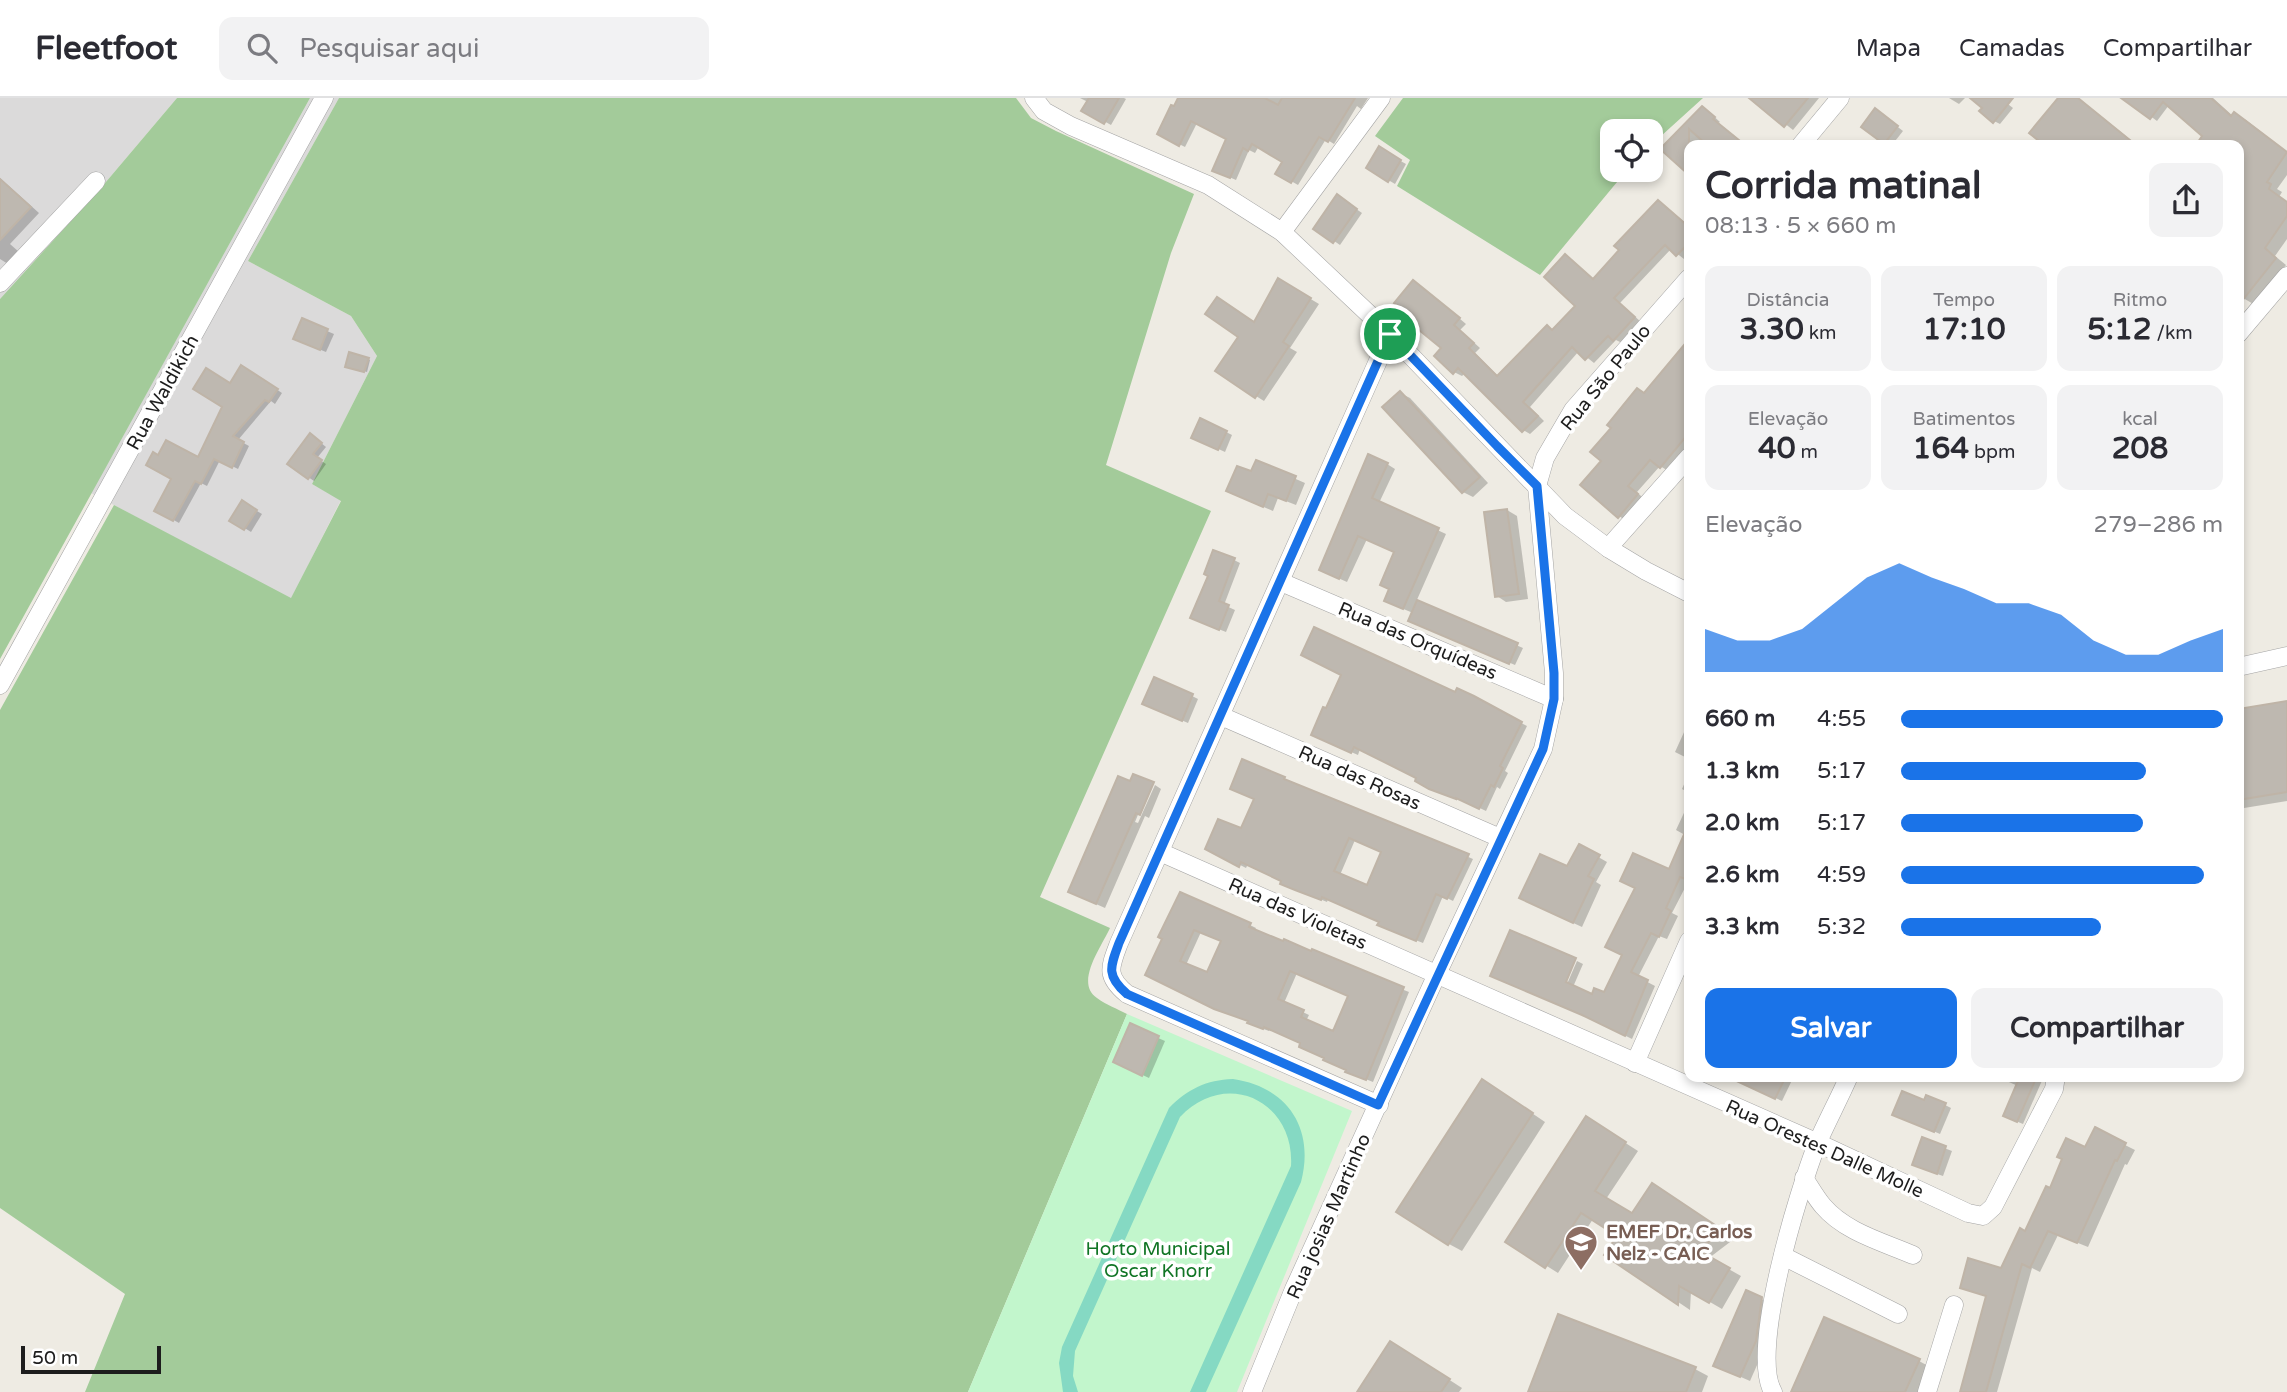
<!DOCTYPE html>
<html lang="pt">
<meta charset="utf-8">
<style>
body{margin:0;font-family:"Varela Round",sans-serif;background:#f2f2f3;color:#2b2b33;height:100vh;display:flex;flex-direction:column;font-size:26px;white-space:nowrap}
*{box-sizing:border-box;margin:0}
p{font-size:23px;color:#7c7c81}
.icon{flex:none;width:38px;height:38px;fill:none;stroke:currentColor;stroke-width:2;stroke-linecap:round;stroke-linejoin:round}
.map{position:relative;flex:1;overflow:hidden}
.drawer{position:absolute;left:1684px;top:42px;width:560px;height:942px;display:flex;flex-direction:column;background:#fff;border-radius:14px;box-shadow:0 4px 10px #0003}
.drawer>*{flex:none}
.controls{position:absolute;left:1600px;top:21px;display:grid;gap:14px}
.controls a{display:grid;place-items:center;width:63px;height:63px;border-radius:14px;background:#fff;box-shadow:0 4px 10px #0003;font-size:35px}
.scale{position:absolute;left:21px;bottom:18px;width:140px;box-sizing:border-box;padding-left:7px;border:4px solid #1d1d1d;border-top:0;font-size:19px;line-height:24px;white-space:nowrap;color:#1d1d1d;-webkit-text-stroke:5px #fff;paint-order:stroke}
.pin{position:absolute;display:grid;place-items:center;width:60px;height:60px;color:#fff;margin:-30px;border:4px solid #fff;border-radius:50%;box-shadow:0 2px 7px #0007}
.round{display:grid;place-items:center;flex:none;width:74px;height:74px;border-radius:14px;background:#f2f2f3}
.head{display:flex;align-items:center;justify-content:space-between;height:119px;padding:0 21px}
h1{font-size:38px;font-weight:800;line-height:52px}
.figures{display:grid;grid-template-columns:repeat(3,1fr);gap:10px;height:119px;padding:7px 21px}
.figures div{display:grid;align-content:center;border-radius:14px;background:#f2f2f3;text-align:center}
.figures b{font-size:30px;font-weight:800}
.figures small{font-size:19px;font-weight:400}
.figures p{font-size:19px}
.chart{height:196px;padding:14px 21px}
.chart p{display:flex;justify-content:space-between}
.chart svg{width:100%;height:126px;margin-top:7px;fill:#1a73e8;opacity:.7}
.button{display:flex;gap:14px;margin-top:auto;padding:14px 21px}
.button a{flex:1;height:80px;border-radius:14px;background:#1a73e8;color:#fff;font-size:28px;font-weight:800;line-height:80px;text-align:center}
.button a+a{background:#f2f2f3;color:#2b2b33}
ul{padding:0 21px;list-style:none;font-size:23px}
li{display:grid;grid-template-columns:112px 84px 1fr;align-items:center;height:52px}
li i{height:18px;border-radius:9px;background:#1a73e8}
header{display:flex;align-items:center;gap:42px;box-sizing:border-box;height:98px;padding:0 35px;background:#fff;border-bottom:2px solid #e1e1e2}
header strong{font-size:33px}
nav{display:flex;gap:38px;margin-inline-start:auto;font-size:24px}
.search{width:490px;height:63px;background:#f2f2f3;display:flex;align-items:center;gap:18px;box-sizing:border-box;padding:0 24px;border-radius:14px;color:#7c7c81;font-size:26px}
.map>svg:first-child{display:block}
.residential{fill:#dbdada}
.forest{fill:#a3cb9a}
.park{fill:#c2f6cc}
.pitch{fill:#85d9c3}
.shadow{fill:#0003;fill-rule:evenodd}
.building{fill:#beb8b0;stroke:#bfb4a7;stroke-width:2;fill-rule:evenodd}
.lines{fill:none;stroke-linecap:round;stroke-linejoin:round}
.minor-casing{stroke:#a4a4a4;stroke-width:19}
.minor{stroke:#fff;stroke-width:18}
.route-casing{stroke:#fff;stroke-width:14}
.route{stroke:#1a73e8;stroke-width:9}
.labels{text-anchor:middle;stroke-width:7;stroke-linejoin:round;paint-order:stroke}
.street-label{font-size:19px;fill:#1d1d1d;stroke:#fff}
.education-label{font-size:19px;font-weight:bold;fill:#785e54;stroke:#fff;text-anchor:start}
.park-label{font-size:19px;fill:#117525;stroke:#fff}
</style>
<header>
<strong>Fleetfoot</strong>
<div class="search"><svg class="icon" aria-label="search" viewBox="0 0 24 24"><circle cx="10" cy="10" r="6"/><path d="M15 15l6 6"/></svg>Pesquisar aqui</div>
<nav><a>Mapa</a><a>Camadas</a><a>Compartilhar</a></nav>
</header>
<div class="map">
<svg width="2287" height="1294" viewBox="0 0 2287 1294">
<rect width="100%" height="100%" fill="#eeebe3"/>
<g class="residential">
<polygon points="0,0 177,0 100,91 0,201"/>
<polygon points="310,0 339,0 248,163 351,218 377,258 312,386 341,402 291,501 91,395"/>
</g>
<g class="forest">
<polygon points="177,0 310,0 0,561 0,201 100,91"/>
<path d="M339,0H1016L1031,20L1056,33L1194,96L1171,155L1106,367L1211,413L1040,799L1110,830C1102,848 1074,885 1097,900C1106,907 1118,911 1127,916L968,1294H85L125,1196L0,1110V612L114,407L291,500L341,403L312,386L377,258L351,218L248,163Z"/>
<polygon points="1403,0 1703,0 1650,48 1650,33 1612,33 1612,72 1627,72 1540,177 1397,88 1410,62 1375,38"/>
</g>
<polygon class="park" points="1127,916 1352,1013 1237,1294 968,1294"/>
<path class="pitch" d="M1233,981C1288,989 1315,1031 1301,1084L1206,1294H1190L1291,1068C1295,1003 1226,970 1180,1019L1075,1253L1073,1278L1078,1294H1063L1059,1265L1062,1249L1169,1010C1188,991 1206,982 1233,981Z"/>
<g class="shadow">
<polygon points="1080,0 1124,0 1126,1 1111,27 1084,12 1088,4"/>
<polygon points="1179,0 1368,0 1361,11 1357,8 1334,46 1326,41 1298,87 1277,75 1284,64 1259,48 1255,55 1249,52 1236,82 1220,75 1228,41 1197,25 1185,49 1159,36"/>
<polygon points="1752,0 1819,0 1793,32"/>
<polygon points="1949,0 1965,0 1959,6"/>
<polygon points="1988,0 2000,0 2013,10 2000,26 1994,23"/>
<polygon points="2060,0 2078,0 2137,47 2047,47 2032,35"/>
<polygon points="2126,0 2168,0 2172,3 2157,23"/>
<polygon points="2186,0 2213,0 2233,18 2235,16 2246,22 2287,54 2287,77 2277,91 2282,94 2279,99 2287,104 2287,141 2275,158 2286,167 2255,207 2238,197 2238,47 2198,47 2205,38"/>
<polygon points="1709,14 1720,24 1718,25 1745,47 1689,47 1663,51"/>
<polygon points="1881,16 1903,33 1892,47 1863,28"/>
<polygon points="1379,51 1406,66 1395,86 1368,70"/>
<polygon points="0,80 39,115 10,146 19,154 8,166 0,161"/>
<polygon points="1343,102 1362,115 1340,147 1315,130"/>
<polygon points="1659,104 1689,128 1689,157 1684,161 1671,151 1620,205 1641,224 1622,245 1616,242 1594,265 1579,253 1530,309 1544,323 1530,336 1523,332 1465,275 1462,278 1454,274 1444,250 1419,222 1421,188 1466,226 1460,232 1480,250 1475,255 1499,279 1553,233 1578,208 1566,158 1594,182"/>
<polygon points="1279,182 1319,206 1290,250 1297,254 1264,303 1256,298 1255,226"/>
<polygon points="303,223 334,236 326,254 301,244"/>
<polygon points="1689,244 1689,351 1670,374 1660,368 1637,394 1646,403 1628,424 1619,418 1604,363 1613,330 1645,296"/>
<polygon points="368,261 370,262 367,274 349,269"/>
<polygon points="242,269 282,295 275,306 271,303 238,342 249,348 238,371 220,362 207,388 201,385 179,425 156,412 199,361 225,308 231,287"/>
<polygon points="1400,295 1410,300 1488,385 1473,399 1463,394 1385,309"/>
<polygon points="1226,334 1232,337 1225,354 1199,342"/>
<polygon points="316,341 326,349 317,360 326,366 314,383 289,366"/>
<polygon points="1257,364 1305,385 1296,407 1278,400 1273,413 1238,398"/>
<polygon points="1387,366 1395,371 1379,405 1446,436 1416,504 1523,550 1515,567 1416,525 1413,515 1394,507 1391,491 1396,454 1367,441 1347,484 1329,476"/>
<polygon points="243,405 262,416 251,434 232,422"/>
<polygon points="1507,412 1517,418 1528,501 1506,504 1497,498"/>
<polygon points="1234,462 1240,465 1224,507 1235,512 1226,534 1198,523"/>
<polygon points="1456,596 1473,600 1527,628 1505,673 1508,675 1500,691 1497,689 1486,713 1463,702 1462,703 1437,694 1419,680 1360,651 1358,657 1319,640"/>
<polygon points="1192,598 1198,601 1188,625 1151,609"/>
<polygon points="2287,604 2287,703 2238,711 2238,612"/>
<polygon points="1685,632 1689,634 1689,661 1675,654"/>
<path d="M1243,663L1473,761L1453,803L1443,798L1423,845L1385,830L1381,824L1328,801L1327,804L1288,788L1283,783L1248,766L1246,770L1207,750L1242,733L1255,701ZM1355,742L1383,754L1368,790L1340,777Z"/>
<polygon points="1689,675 1689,695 1682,691"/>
<polygon points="1151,685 1135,724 1138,725 1155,687 1161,691 1149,720 1145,718 1105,810 1078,798 1131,686"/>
<polygon points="1689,704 1689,782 1672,815 1678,818 1667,841 1659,838 1638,879 1655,888 1632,941 1592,921 1561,892 1564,893 1577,863 1583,866 1573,889 1593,898 1605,896 1670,774 1685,737 1676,732"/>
<polygon points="1579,748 1607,764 1596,784 1601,787 1582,829 1530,805 1567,770"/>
<path d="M1181,797L1250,827L1256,830L1254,833L1409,894L1373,984L1353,976L1302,945L1270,931L1269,933L1255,928L1250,923L1153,880ZM1201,834L1223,843L1208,877L1186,867ZM1297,875L1350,898L1334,935L1306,923L1309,917L1284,905Z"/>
<polygon points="1131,928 1165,943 1149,980 1121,967"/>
<polygon points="1748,978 1794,978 1782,1003 1751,989"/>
<polygon points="1979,978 1992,978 1990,983"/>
<polygon points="1995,978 2044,978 2023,1026 2011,1021 2018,988"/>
<polygon points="1496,991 1545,1024 1462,1153 1449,1146"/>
<polygon points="1925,1004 1945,1007 1951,1010 1940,1036 1901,1019"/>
<polygon points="1599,1028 1638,1053 1606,1101 1633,1117 1665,1094 1734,1141 1709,1160 1741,1178 1722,1211 1691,1193 1690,1212 1607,1156 1620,1137 1593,1121 1558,1175 1507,1143"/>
<polygon points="1923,1042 1952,1053 1943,1078 1920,1070"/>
<polygon points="2125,1047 2135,1052 2127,1067 2125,1066 2088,1149 2058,1137 2040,1174 2032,1170 1997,1294 1962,1294 1987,1199 1962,1189 2002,1172 2051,1092"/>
<polygon points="1761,1201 1771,1206 1765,1249 1750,1283 1725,1272"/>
<polygon points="1403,1252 1462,1290 1459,1294 1359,1294"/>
<polygon points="1919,1263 1932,1270 1922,1294 1793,1294"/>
<polygon points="1695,1271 1708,1278 1702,1294 1530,1294"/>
</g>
<g class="building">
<polygon points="1089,0 1119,0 1104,26 1081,13"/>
<polygon points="1178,0 1265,0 1278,7 1282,0 1355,0 1328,44 1319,39 1291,85 1275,76 1282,64 1252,46 1248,53 1243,50 1230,80 1212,73 1226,41 1191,23 1179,48 1157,36 1171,7 1174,8"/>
<polygon points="1749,0 1808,0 1784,29"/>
<polygon points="1970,0 2013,0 1993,25 1979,13 1982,10"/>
<polygon points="2058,0 2078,0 2136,47 2044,47 2029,35"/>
<polygon points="2121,0 2211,0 2231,18 2234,14 2287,54 2267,84 2271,86 2269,91 2287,104 2287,118 2265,150 2276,160 2238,208 2238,47 2196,47 2202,38 2163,4 2150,21"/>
<polygon points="1702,8 1715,19 1713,21 1745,47 1707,47 1689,31 1689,77 1660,51"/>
<polygon points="1875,10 1898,28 1884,46 1861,29"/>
<polygon points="1379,48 1401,62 1388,84 1366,70"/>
<polygon points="0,81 31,109 0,142"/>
<polygon points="1337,96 1357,111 1333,145 1313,131"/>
<polygon points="1658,102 1689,129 1689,145 1676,158 1665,147 1614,200 1635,219 1613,243 1608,238 1585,262 1572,249 1523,304 1538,318 1522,334 1458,270 1453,276 1434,258 1441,250 1413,227 1416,223 1394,205 1413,182 1460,220 1454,227 1474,245 1469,250 1497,278 1547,227 1552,232 1575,208 1544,179 1565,156 1593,181 1619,152 1614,148"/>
<polygon points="1278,180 1311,200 1283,244 1289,248 1255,300 1215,273 1238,239 1205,216 1217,199 1254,224"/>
<polygon points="302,220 328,231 320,252 293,241"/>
<polygon points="1689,241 1689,335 1660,370 1650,362 1628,388 1638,396 1618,420 1580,387 1601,363 1590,354 1611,330 1607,327 1637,290 1644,295"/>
<polygon points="349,254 369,260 364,274 345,269"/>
<polygon points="241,267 278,291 269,304 265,302 233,338 244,344 232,370 214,361 201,386 195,383 173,423 154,413 171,381 146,367 153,354 158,357 166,342 198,359 222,309 193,291 206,270 230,285"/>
<polygon points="1400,293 1480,379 1462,395 1382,309"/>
<polygon points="1200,320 1227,333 1218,352 1191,340"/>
<polygon points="310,335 322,345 313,356 322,362 308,381 287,366"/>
<polygon points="1368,356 1388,365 1372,400 1439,430 1403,511 1384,503 1389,491 1380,487 1394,454 1358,438 1339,481 1319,472"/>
<polygon points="1256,362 1296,378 1286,403 1268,396 1263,409 1226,393 1237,368 1251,373"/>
<polygon points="242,402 257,412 244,432 229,423"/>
<polygon points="1507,411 1519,496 1495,499 1484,414"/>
<polygon points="1213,452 1235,460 1219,503 1229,507 1219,532 1190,520 1208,478 1204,476"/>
<polygon points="1417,502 1518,545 1509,566 1408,523"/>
<polygon points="1314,529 1455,594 1457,590 1474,598 1522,624 1500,668 1503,670 1494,689 1491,687 1479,711 1456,700 1456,701 1429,691 1415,683 1416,680 1354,649 1351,655 1311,637 1323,609 1326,610 1341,577 1301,557"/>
<polygon points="1154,579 1193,596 1182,623 1142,606"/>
<polygon points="2287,603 2287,694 2238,702 2238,611"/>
<path d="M1242,661L1285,679L1284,681L1469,756L1447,801L1436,796L1416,843L1377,827L1379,824L1322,799L1321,802L1295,792L1280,786L1281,783L1241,764L1239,769L1205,751L1218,721L1241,730L1254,701L1230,691ZM1349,740L1381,754L1367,787L1334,773Z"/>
<polygon points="1133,676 1154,684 1140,717 1136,715 1096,806 1068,794 1118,678 1130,683"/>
<polygon points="1689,725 1689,782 1680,779 1666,810 1671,813 1659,839 1651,835 1631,874 1648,882 1625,938 1582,917 1490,878 1510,832 1576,860 1566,884 1592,896 1594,890 1604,894 1622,857 1605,849 1635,790 1620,783 1633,755 1669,771"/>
<polygon points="1579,746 1600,757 1588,778 1594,781 1573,825 1519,800 1540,756 1567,768"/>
<path d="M1180,794L1251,825L1249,829L1283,843L1284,841L1311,853L1312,851L1404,889L1366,982L1345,974L1346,972L1323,962L1324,960L1299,949L1300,945L1264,929L1263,931L1247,925L1248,923L1214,911L1145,877L1162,841L1158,839ZM1194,832L1221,843L1207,874L1180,863ZM1290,873L1348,898L1333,933L1301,919L1304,912L1278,901Z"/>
<polygon points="1130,925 1159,938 1142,978 1113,964"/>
<polygon points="1726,978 1786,978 1775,1001"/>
<polygon points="2020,978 2037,978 2017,1024 2003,1018"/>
<polygon points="1482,981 1533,1015 1448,1147 1396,1114"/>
<polygon points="1902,993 1924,1002 1926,997 1946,1005 1934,1034 1892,1017"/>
<polygon points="1586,1018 1626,1044 1595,1093 1632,1115 1652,1085 1724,1133 1698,1152 1730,1170 1709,1205 1679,1188 1678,1207 1604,1157 1617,1138 1581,1115 1545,1170 1505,1144"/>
<polygon points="2095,1029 2126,1045 2117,1063 2115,1062 2077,1145 2048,1133 2030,1170 2022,1166 1986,1294 1960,1294 1986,1198 1960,1190 1968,1160 2001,1170 2020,1130 2025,1133 2046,1088 2050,1090 2062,1061 2057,1059 2066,1040 2085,1049"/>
<polygon points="1922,1039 1946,1048 1937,1076 1912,1067"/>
<polygon points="1746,1192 1762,1199 1756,1243 1740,1279 1713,1268"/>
<polygon points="1558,1216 1696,1269 1686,1294 1528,1294"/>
<polygon points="1824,1219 1920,1261 1905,1294 1791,1294"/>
<polygon points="1390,1243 1450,1281 1441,1294 1357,1294"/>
</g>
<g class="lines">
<defs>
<g id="minor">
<polyline points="1034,0 1044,13 1071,28 1208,87 1282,134 1390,236 1565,418 1608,450 1646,473 1689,495"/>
<polyline points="1801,47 1840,0"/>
<polyline points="1282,134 1381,0"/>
<polyline points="0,185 96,83"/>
<polyline points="2238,236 2287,178"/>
<polyline points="1608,450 1689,359"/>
<polyline points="1281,484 1554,601"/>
<polyline points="2238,569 2287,558"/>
<polyline points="0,587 324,0"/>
<polyline points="1221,618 1500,740"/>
<polyline points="1160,754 1818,1045 1968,1115 1983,1118 1993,1109 2054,991 2056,978"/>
<polyline points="1635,965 1689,843"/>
<path d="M1379,1007L1127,896C1105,878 1110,869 1119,845L1390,236"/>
<path d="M1804,1080C1810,1089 1816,1100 1823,1108C1845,1134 1883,1144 1913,1157"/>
<polyline points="1783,1158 1898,1216"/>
<polyline points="1252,1294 1294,1191 1437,876 1543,651 1554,601 1554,575 1537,388 1545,360 1573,312 1689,180"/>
<path d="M1773,1294C1749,1253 1799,1092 1817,1046C1827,1023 1839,1001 1849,978"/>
<polyline points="1927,1294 1954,1207"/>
</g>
</defs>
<use href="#minor" class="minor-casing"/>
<use href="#minor" class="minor"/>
</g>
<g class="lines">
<defs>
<path id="route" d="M1390,236L1497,348L1537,388L1554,575V601L1543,651L1378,1007L1127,896C1106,878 1110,869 1119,845Z"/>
</defs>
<use href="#route" class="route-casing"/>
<use href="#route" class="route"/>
</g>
<defs>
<symbol id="school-pin" viewBox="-11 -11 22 30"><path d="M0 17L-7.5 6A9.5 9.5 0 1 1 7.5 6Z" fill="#8d6e63" stroke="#fff"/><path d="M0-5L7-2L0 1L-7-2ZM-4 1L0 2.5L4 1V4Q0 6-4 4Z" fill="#fff"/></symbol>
</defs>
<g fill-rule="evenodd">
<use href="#school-pin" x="1562" y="1125" width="38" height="52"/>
</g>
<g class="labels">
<g class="street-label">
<text transform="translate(1605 279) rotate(-51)" y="7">Rua São Paulo</text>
<text transform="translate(162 294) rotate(-61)" y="7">Rua Waldikich</text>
<text transform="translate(1418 542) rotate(23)" y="7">Rua das Orquídeas</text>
<text transform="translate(1360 679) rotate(24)" y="7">Rua das Rosas</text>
<text transform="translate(1298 815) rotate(24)" y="7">Rua das Violetas</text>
<text transform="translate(1825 1050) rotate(24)" y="7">Rua Orestes Dalle Molle</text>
<text transform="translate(1328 1118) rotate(-66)" y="7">Rua josias Martinho</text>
</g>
<g class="education-label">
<text x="1606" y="1140">EMEF Dr. Carlos<tspan x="1606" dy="22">Nelz - CAIC</tspan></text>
</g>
<g class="park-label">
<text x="1158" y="1157">Horto Municipal<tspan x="1158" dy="22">Oscar Knorr</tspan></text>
</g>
</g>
</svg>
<div class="controls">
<a><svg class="icon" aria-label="locate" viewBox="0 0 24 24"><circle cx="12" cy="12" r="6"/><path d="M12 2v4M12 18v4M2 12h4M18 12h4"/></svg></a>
</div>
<div class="scale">50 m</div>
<div class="pin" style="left:1390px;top:236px;background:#1e9e55"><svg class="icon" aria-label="arrive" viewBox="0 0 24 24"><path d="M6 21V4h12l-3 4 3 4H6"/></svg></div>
<section class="drawer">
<div class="head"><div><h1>Corrida matinal</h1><p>08:13 · 5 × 660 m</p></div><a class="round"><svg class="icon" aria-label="share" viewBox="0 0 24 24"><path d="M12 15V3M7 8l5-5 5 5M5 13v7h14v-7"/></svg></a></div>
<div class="figures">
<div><p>Distância</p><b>3.30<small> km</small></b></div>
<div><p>Tempo</p><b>17:10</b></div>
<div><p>Ritmo</p><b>5:12<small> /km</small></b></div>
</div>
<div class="figures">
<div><p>Elevação</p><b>40<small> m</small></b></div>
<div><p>Batimentos</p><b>164<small> bpm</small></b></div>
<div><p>kcal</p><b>208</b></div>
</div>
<div class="chart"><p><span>Elevação</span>279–286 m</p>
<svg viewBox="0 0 160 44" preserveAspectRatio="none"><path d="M0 44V29L10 33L20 33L30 29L40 20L50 11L60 6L70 11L80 15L90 20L100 20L110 24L120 33L130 38L140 38L150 33L160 29V44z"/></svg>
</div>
<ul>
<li><b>660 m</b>4:55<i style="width:100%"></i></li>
<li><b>1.3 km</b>5:17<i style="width:76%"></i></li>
<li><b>2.0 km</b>5:17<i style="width:75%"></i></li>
<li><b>2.6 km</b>4:59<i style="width:94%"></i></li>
<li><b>3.3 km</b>5:32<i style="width:62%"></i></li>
</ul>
<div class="button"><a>Salvar</a><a>Compartilhar</a></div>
</section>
</div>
